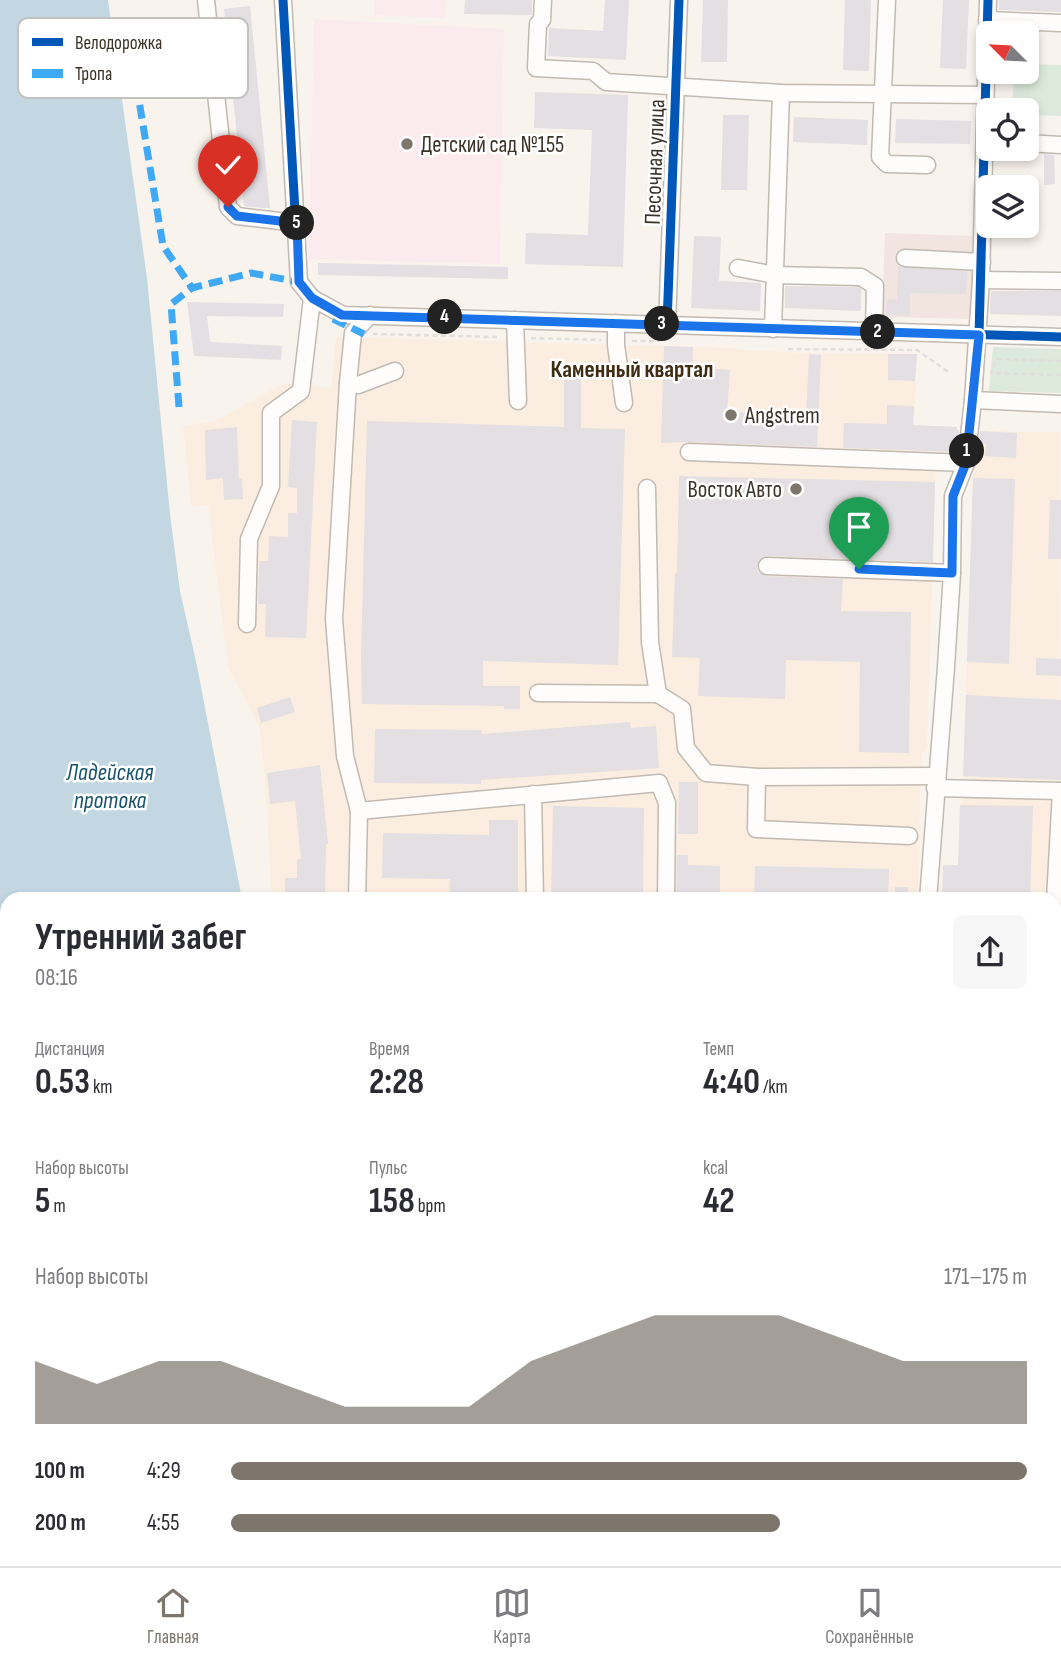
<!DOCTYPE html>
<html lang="ru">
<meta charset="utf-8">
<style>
body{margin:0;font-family:"Sofia Sans Condensed",sans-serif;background:#f7f7f7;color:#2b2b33;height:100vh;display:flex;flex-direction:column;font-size:26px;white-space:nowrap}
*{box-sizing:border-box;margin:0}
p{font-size:23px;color:#7c7c81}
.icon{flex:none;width:38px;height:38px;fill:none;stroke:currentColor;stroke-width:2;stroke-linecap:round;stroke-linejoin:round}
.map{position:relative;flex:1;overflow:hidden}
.side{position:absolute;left:0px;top:892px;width:1062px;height:674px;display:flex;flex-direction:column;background:#fff;border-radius:21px 21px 0 0;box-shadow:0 4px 10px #0003}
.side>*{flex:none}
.needle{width:46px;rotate:294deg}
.buttons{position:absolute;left:976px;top:21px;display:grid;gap:14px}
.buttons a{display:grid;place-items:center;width:63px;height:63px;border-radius:10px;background:#fff;box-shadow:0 4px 10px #0003;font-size:35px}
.pin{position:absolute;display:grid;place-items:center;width:60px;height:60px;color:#fff;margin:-72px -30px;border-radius:50% 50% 50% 0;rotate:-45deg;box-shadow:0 0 7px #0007}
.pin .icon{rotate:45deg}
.km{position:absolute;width:35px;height:35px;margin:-18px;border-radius:50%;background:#222;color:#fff;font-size:19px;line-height:35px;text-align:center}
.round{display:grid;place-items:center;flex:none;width:74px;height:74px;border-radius:10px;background:#f7f7f7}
.summary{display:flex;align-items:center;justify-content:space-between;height:119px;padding:0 35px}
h1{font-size:38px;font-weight:700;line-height:52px}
.metrics{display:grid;grid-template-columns:repeat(3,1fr);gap:10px;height:119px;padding:7px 35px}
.metrics div{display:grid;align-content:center}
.metrics b{font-size:35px;font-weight:700}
.metrics small{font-size:19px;font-weight:400}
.metrics p{font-size:19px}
.chart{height:196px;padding:14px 35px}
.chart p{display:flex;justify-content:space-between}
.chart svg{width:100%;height:126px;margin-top:7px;fill:#7e766d;opacity:.7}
ul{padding:0 35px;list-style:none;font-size:23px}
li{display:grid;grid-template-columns:112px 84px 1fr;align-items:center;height:52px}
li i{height:18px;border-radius:9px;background:#7e766d}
.tab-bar{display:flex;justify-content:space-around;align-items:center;height:98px;border-top:2px solid #e1e1e2;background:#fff;font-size:19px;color:#7c7c81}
.tab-bar a{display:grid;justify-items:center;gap:4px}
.tab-bar .on{color:#7e766d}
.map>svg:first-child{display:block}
.built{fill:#fbeee0}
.education{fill:#fbebee}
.medical{fill:#f2e5e0}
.green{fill:#ddeadb}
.water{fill:#c2d7e2}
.building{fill:#e3dfe2}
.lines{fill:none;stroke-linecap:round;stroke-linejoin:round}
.minor-casing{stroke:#c1bab2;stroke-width:19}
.path{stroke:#e0dedb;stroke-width:2.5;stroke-dasharray:5 3.5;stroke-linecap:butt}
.minor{stroke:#fefdfc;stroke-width:16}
.quiet{stroke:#3fa9f5;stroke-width:7;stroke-dasharray:14 7;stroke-linecap:butt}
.cycleway-casing{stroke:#fff;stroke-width:13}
.cycleway{stroke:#0057b8;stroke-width:9}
.route-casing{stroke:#fff;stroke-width:14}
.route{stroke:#1a73e8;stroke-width:9}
.poi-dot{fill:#7e766d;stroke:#fff;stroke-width:2.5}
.labels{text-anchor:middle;stroke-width:5;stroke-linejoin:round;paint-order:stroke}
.poi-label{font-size:23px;fill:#3c3328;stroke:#fff;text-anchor:start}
.street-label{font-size:23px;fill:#3c3328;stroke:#fff}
.neighbourhood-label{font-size:24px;font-weight:bold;fill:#402d14;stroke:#fff}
.water-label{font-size:24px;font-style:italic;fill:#17536d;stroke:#fff}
.key{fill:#fff;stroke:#c4c2be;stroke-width:2}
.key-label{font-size:19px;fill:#3c3328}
</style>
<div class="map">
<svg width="1061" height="1566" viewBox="0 0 1061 1566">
<rect width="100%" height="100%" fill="#f9f3ed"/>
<g class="built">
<polygon points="336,337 738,348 745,350 806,353 917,354 914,425 957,427 956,454 936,453 927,749 921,753 918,899 272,899 264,766 259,726 228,667 208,505 191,507 183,426 215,421 284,383 331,388"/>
<polygon points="978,431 1060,432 1061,1528 1055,1528 1055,900 956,900 963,776 973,478"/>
<polygon points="312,1559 904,1559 898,1566 311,1566"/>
</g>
<g class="education">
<polygon points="375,0 446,0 445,18 375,15"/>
<polygon points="314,19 504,29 500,264 309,259"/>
</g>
<polygon class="medical" points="885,233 975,236 972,319 882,317"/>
<g class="green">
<polygon points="1027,64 1061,65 1061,116 1027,115 1027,110 1012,110 1014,72 1027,72"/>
<polygon points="993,347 1061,349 1061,393 989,391"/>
</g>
<polygon class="water" points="0,0 108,0 147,278 170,514 180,591 197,666 242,899 7,900 7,1559 262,1559 261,1566 0,1566"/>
<g class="building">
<polygon points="465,0 532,0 532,15 464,14"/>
<polygon points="605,0 629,0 626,60 548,56 549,28 603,31"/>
<polygon points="703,0 728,0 727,62 701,62"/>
<polygon points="845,0 871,0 869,71 843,70"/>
<polygon points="943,0 969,0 966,69 940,68"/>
<polygon points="999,0 1061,0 1061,12 999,10"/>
<polygon points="250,6 270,208 263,208 244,206 224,9"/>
<polygon points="535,92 628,95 623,267 525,264 526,233 588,235 592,130 534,128"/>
<polygon points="723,115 749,115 747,190 721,190"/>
<polygon points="794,117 868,120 867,145 793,142"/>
<polygon points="896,119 971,121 970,144 895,143"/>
<polygon points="1044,154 1054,155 1055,184 1044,185"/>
<polygon points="694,236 721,237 719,281 761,283 760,311 691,308"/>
<polygon points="318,263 508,267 508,279 318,275"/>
<polygon points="898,266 967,272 966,294 910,293 910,316 886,315 887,299 897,300"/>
<polygon points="785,286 858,287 861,289 861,311 785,308"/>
<polygon points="991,291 1061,291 1061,316 990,314"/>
<polygon points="187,302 284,304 283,317 207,316 210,342 282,346 281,360 194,356"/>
<polygon points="664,346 693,347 692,367 730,370 727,412 806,415 809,354 821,355 817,447 689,442 661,443"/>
<polygon points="888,354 917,354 915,381 888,380"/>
<polygon points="564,371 581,371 581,428 625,429 618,665 483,661 483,686 520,686 520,709 504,709 504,706 362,704 361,658 367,421 564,427"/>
<polygon points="887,405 914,406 913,425 957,427 957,430 959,430 956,452 843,448 844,423 887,424"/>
<polygon points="292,420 317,422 306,638 265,637 266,604 258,604 259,561 268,561 269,536 288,537 288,513 297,513 297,488 288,487"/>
<polygon points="237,427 239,479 242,478 243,499 224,500 223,478 206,480 205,430"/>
<polygon points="980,431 1017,433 1016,458 985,456 986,444 979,443"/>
<polygon points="679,476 935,482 933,562 767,556 762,557 757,565 758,571 766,576 843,579 841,611 911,612 909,753 859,752 860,662 786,660 785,699 698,696 700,658 672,657 675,573 677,573"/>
<polygon points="973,478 1015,479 1009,664 967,662"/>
<polygon points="1050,500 1061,500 1061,559 1048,559"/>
<polygon points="1036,658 1061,659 1061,676 1036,675"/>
<polygon points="966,695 1061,700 1061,780 963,776"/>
<polygon points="290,697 295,712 261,723 257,708"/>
<polygon points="630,722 631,728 656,726 659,768 481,780 481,784 374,783 375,729 482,730 482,734"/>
<polygon points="320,765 328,844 326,844 325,900 297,900 297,895 285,895 285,878 297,878 297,859 301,859 295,801 270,804 267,773"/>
<polygon points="679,782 698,782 698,834 678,834"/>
<polygon points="960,805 1033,806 1030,900 942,900 943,865 958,865"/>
<polygon points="553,806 644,808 643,900 551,900"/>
<polygon points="489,820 518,820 518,900 449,900 450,879 382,878 383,833 489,835"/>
<polygon points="677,855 688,855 688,865 720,866 720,897 687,897 687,900 676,900"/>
<polygon points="755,866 889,869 888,896 801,895 801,900 754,900"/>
<rect x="895" y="887" width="13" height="13"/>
</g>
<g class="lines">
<defs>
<g id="minor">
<polyline points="206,0 228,207 237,216 297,223"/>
<polyline points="283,0 299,282 312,298 343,315 1061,337"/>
<polyline points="543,0 542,20 538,24 536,68 593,71 606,82 781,93 985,95"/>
<polyline points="887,0 880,157 887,164 927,165"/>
<polyline points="988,0 981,280 973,400 1061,404"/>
<polyline points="987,20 1061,23"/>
<polyline points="1027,143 1061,145"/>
<polyline points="905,258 982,262"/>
<polyline points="738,268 775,275 861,277 875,286 874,331"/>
<polyline points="981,280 1061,281"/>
<polyline points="515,320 518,401"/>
<polyline points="616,323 616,345 624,403"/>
<polyline points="667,325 679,0"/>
<polyline points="773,329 781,93"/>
<polyline points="348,383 358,385 395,371"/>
<polyline points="689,452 966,463"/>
<polyline points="647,488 650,642 658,694 682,709 686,748 706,773 757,777 936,776"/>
<polyline points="767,566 952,573"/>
<polyline points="247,624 249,539 271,486 271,413 301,391 312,298"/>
<polyline points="538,693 658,694"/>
<polyline points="757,777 756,829 909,836"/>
<polyline points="935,788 1061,791"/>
<polyline points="533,794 535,900"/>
<polyline points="359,811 659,783 667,803 666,900"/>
<polyline points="357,900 359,811 345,756 334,619 348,383 353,333 370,315"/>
<polyline points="928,900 946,667 952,573 953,496 966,463 973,400"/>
<polyline points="1055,900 1061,791"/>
<polyline points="1055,1149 1061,1149"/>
<polyline points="1055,1555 1061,1554"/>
<polyline points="918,1559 951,1559"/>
<polyline points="756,1566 840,1559"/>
<polyline points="861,1566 864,1559"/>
</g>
</defs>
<use href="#minor" class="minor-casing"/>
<g class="path">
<polyline points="373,334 499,337"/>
<polyline points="531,338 601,340"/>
<polyline points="632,341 660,341"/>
<polyline points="788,349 917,350 950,373"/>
<polyline points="1061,361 996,359 991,373 1061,375"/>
</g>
<use href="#minor" class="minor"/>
<g class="quiet">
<polyline points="126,22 163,246 192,288"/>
<polyline points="333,319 364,334"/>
<polyline points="179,407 171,304 192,288 251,273 299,282"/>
</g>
<defs>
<g id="cycleway">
<polyline points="283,0 299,282 312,298 343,315 1061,337"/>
<polyline points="667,325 679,0"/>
<polyline points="979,335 988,0"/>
</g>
</defs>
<use href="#cycleway" class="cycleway-casing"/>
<use href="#cycleway" class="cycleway"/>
</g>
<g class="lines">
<defs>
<polyline id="route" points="228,207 237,216 297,223 299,282 312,298 342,315 979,335 966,463 953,496 952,573 859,569"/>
</defs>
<use href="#route" class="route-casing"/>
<use href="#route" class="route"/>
</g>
<g class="poi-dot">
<circle cx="407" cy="144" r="7"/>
<circle cx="731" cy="415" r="7"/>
<circle cx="796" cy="489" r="7"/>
</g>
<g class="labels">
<g class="poi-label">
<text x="421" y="152">Детский сад №155</text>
<text x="745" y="423">Angstrem</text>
<text x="782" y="497" text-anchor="end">Восток Авто</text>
</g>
<g class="street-label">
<text transform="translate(654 162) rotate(-88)" y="8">Песочная улица</text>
</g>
<g class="neighbourhood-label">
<text x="632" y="377">Каменный квартал</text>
</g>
<g class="water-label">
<text x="110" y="780">Ладейская<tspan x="110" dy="28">протока</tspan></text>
</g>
</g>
<rect x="18" y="18" width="230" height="80" rx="10" class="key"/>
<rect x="32" y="38" width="31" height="8" fill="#0057b8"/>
<rect x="32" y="69" width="31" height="9" fill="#3fa9f5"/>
<g class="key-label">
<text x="75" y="49">Велодорожка</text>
<text x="75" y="80">Тропа</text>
</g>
</svg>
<div class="buttons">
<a><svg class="needle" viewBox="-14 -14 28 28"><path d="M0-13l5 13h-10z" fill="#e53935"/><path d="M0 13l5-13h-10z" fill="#7c7c81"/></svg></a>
<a><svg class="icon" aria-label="locate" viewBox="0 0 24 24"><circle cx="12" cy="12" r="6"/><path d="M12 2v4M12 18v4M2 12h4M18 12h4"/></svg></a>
<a><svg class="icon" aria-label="layers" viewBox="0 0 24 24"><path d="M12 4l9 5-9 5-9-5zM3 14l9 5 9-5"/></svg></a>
</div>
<div class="pin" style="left:859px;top:569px;background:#1e9e55"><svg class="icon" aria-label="arrive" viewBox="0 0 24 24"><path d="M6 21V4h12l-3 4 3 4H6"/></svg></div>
<div class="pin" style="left:228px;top:207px;background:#d93025"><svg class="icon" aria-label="check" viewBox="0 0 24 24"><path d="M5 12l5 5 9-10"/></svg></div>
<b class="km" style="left:967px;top:451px">1</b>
<b class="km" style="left:878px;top:332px">2</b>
<b class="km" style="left:662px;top:324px">3</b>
<b class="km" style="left:445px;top:317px">4</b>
<b class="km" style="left:297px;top:223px">5</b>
<section class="side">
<div class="summary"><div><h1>Утренний забег</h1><p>08:16</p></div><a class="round"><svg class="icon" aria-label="share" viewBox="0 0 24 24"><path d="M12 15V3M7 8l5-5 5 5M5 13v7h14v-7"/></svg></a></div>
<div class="metrics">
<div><p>Дистанция</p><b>0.53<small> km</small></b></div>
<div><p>Время</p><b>2:28</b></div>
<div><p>Темп</p><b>4:40<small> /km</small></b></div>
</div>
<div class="metrics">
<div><p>Набор высоты</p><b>5<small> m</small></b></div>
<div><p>Пульс</p><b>158<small> bpm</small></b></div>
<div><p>kcal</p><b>42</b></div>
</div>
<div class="chart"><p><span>Набор высоты</span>171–175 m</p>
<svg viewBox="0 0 160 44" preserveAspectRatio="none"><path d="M0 44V22L10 30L20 22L30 22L40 30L50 38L60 38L70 38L80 22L90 14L100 6L110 6L120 6L130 14L140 22L150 22L160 22V44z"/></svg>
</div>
<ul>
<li><b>100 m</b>4:29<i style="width:100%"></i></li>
<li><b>200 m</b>4:55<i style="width:69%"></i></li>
</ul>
</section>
</div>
<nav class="tab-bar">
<a class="on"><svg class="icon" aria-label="home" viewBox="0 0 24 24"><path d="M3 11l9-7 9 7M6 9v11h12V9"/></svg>Главная</a>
<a><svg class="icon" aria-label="map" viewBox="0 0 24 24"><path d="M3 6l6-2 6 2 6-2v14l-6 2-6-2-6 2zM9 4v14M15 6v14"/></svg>Карта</a>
<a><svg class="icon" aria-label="saved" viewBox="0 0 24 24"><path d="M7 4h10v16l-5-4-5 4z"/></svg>Сохранённые</a>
</nav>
